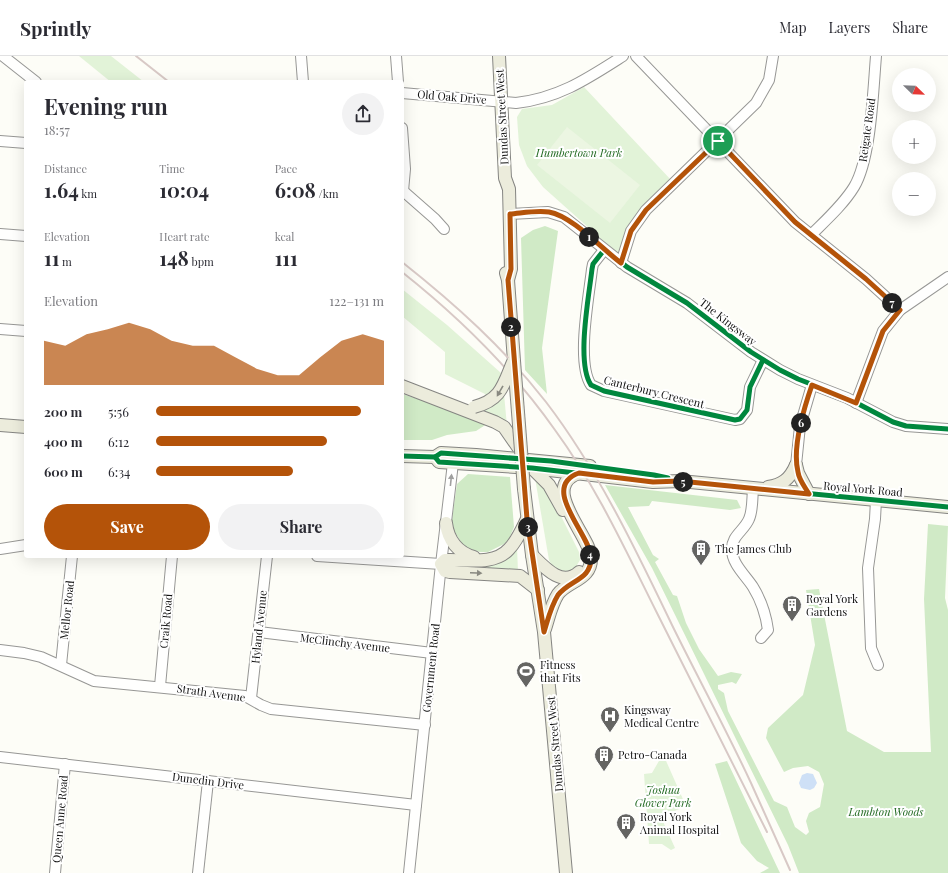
<!DOCTYPE html>
<meta charset="utf-8">
<style>
body{margin:0;font-family:"Playfair Display",serif;background:#f2f2f3;color:#2b2b33;height:100vh;display:flex;flex-direction:column;font-size:15px;white-space:nowrap}
*{box-sizing:border-box;margin:0}
p{font-size:13px;color:#7c7c81}
.icon{flex:none;width:22px;height:22px;fill:none;stroke:currentColor;stroke-width:2;stroke-linecap:round;stroke-linejoin:round}
.map{position:relative;flex:1;overflow:hidden}
.panel{position:absolute;left:24px;top:24px;width:380px;height:478px;display:flex;flex-direction:column;background:#fff;border-radius:4px;box-shadow:0 4px 16px #0002}
.panel>*{flex:none}
.needle{width:26px;rotate:113deg}
.tools{position:absolute;left:892px;top:12px;display:grid;gap:8px}
.tools a{display:grid;place-items:center;width:44px;height:44px;border-radius:50%;background:#fff;box-shadow:0 4px 16px #0002;font-size:20px}
.pin{position:absolute;display:grid;place-items:center;width:34px;height:34px;color:#fff;margin:-17px;border:2px solid #fff;border-radius:50%;box-shadow:0 1px 4px #0007}
.km{position:absolute;width:20px;height:20px;margin:-10px;border-radius:50%;background:#222;color:#fff;font-size:11px;line-height:20px;text-align:center}
.round{display:grid;place-items:center;flex:none;width:42px;height:42px;border-radius:21px;background:#f2f2f3}
.headline{display:flex;align-items:center;justify-content:space-between;height:68px;padding:0 20px}
h1{font-size:22px;font-weight:700;line-height:30px}
.stats{display:grid;grid-template-columns:repeat(3,1fr);gap:6px;height:68px;padding:4px 20px}
.stats div{display:grid;align-content:center}
.stats b{font-size:20px;font-weight:700}
.stats small{font-size:11px;font-weight:400}
.stats p{font-size:11px}
.chart{height:112px;padding:8px 20px}
.chart p{display:flex;justify-content:space-between}
.chart svg{width:100%;height:72px;margin-top:4px;fill:#b45309;opacity:.7}
.button{display:flex;gap:8px;margin-top:auto;padding:8px 20px}
.button a{flex:1;height:46px;border-radius:24px;background:#b45309;color:#fff;font-size:16px;font-weight:700;line-height:46px;text-align:center}
.button a+a{background:#f2f2f3;color:#2b2b33}
ul{padding:0 20px;list-style:none;font-size:13px}
li{display:grid;grid-template-columns:64px 48px 1fr;align-items:center;height:30px}
li i{height:10px;border-radius:5px;background:#b45309}
header{display:flex;align-items:center;gap:24px;box-sizing:border-box;height:56px;padding:0 20px;background:#fff;border-bottom:1px solid #e1e1e2}
header strong{font-size:19px}
nav{display:flex;gap:22px;margin-inline-start:auto;font-size:14px}
.map>svg:first-child{display:block}
.green{fill:#e2f3d8}
.forest{fill:#d0eac6}
.pitch{fill:#ecf6e2}
.water{fill:#cee0f6}
.lines{fill:none;stroke-linecap:round;stroke-linejoin:round}
.minor-casing{stroke:#979795;stroke-width:12}
.major-casing{stroke:#858582;stroke-width:14}
.minor{stroke:#fffffe;stroke-width:10}
.major{stroke:#ececdc;stroke-width:12}
.rail{stroke:#d8c9c6;stroke-width:2}
.major-bridge-casing{stroke:#858582;stroke-width:14;stroke-linecap:butt}
.major-bridge{stroke:#ececdc;stroke-width:12}
.cycleway-casing{stroke:#fff;stroke-width:8}
.cycleway{stroke:#00873e;stroke-width:5}
.oneway{fill:#898981}
.oneway2{fill:#a0a09f}
.route-casing{stroke:#fff;stroke-width:8}
.route{stroke:#b45309;stroke-width:5}
.labels{text-anchor:middle;stroke-width:4;stroke-linejoin:round;paint-order:stroke}
.street-label{font-size:11px;fill:#111;stroke:#fff}
.park-label{font-size:11px;font-style:italic;fill:#216921;stroke:#fff}
.poi-label{font-size:11px;fill:#111;stroke:#fff;text-anchor:start}
</style>
<header>
<strong>Sprintly</strong>
<nav><a>Map</a><a>Layers</a><a>Share</a></nav>
</header>
<div class="map">
<svg width="948" height="817" viewBox="0 0 948 817">
<rect width="100%" height="100%" fill="#fdfdf7"/>
<g class="green">
<polygon points="79,0 111,0 144,26 111,26"/>
<polygon points="584,31 671,124 625,182 618,198 543,131 527,110 519,89 517,61 522,53 552,49"/>
<polygon points="402,233 447,269 501,317 498,330 486,343 485,338 445,318 445,296 402,260"/>
<polygon points="504,338 507,370 498,360 477,354"/>
<path d="M535,422L547,432L579,496L580,504L574,514C562,517 554,515 549,504Z"/>
<polygon points="517,491 518,516 451,510 450,507"/>
<polygon points="663,698 686,750 661,761 675,792 671,794 662,788 649,788 644,718 652,717"/>
</g>
<g class="forest">
<polygon points="545,170 558,175 542,292 547,338 525,314 521,182 533,174"/>
<polygon points="402,338 490,366 476,375 447,379 432,384 402,384"/>
<polygon points="468,418 510,421 514,471 509,483 504,488 488,496 480,496 464,491 451,470 457,428"/>
<polygon points="605,429 737,444 741,452 730,454 652,445 649,450 628,451 653,499 659,503 655,506 673,539 677,540 686,567 699,593 718,620 731,616 742,618 736,628 732,626 718,629 718,633 724,637 728,655 774,745 787,751 795,771 806,779 809,776 806,765 809,757 820,751 824,728 819,716 808,710 793,712 784,716 766,682 768,672 803,639 815,589 806,534 819,533 847,675 884,696 931,696 924,543 928,468 948,470 945,542 948,554 948,817 799,817 788,789 652,512"/>
<polygon points="727,705 780,817 760,817 769,812 757,805 741,787 715,708"/>
</g>
<polygon class="pitch" points="567,71 640,129 610,167 537,109"/>
<polygon class="water" points="807,717 813,718 817,727 814,732 810,734 801,732 799,727 802,719"/>
<g class="lines">
<defs>
<g id="minor">
<polyline points="3,0 36,26"/>
<polyline points="301,0 303,26"/>
<polyline points="396,0 398,26"/>
<polyline points="636,0 795,166 866,223 900,254"/>
<path d="M402,37L516,47C559,42 587,23 623,0"/>
<polyline points="402,72 405,113 403,135"/>
<polyline points="0,85 26,87"/>
<polyline points="402,134 435,163 444,173"/>
<polyline points="510,158 548,156 564,161 627,211 687,247 751,296 780,314 798,323 847,342 893,366 906,370 948,373"/>
<polyline points="0,178 26,180"/>
<path d="M811,179C826,164 843,149 854,131C871,103 873,35 876,0"/>
<path d="M604,194L593,208L592,213C589,240 576,307 591,329L604,335L735,364L740,363L747,354L750,331L763,304"/>
<polyline points="621,207 631,175 646,154 756,47 769,24 773,0"/>
<polyline points="0,273 26,275"/>
<polyline points="856,347 883,275 900,254 948,221"/>
<polyline points="796,409 800,370 812,329"/>
<path d="M753,433C752,443 753,454 749,463C744,475 731,480 732,494C732,508 746,520 753,531C761,544 766,559 768,574L761,582"/>
<polyline points="876,444 875,463 868,512 871,592 878,609"/>
<polyline points="0,493 26,489"/>
<polyline points="317,500 441,508"/>
<polyline points="259,576 432,597"/>
<polyline points="0,594 24,597 41,601 94,625 245,640 261,649 271,653 425,669"/>
<polyline points="61,609 72,500"/>
<polyline points="160,630 172,500"/>
<polyline points="251,642 267,500"/>
<polyline points="0,701 416,749"/>
<polyline points="55,817 65,708"/>
<polyline points="198,817 208,725"/>
<polyline points="409,817 441,508 453,407"/>
</g>
<g id="major">
<polyline points="499,0 505,122 509,133 511,213 508,224"/>
<polyline points="506,217 508,224 514,305"/>
<polyline points="402,330 495,366 504,371 520,394"/>
<polyline points="0,369 26,371"/>
<polyline points="402,400 435,401 441,397 476,399 590,410"/>
<polyline points="435,401 439,406 532,412 653,426 680,425 948,451"/>
<polyline points="796,409 798,417 809,438"/>
<polyline points="532,412 549,429 563,454"/>
<path d="M768,431C782,429 790,423 796,409"/>
<polyline points="524,433 532,499 544,576 566,817"/>
<path d="M527,463C522,473 517,485 509,493C494,510 465,503 445,504L441,508L445,515L450,516L520,520L538,534"/>
<path d="M446,467C448,484 458,497 474,501"/>
<path d="M532,499C544,511 562,532 579,516"/>
<path d="M545,573C549,561 551,549 558,538C569,524 592,524 591,501C589,478 539,431 579,417"/>
</g>
</defs>
<use href="#minor" class="minor-casing"/>
<use href="#major" class="major-casing"/>
<use href="#minor" class="minor"/>
<use href="#major" class="major"/>
<g class="rail">
<polyline points="136,0 169,26"/>
<path d="M402,206C455,248 504,292 546,346C598,414 635,492 672,569C698,622 726,673 751,727C764,756 777,785 790,814"/>
<path d="M402,216C460,262 512,313 555,374C596,430 625,493 656,555C693,629 730,703 767,776"/>
</g>
<defs>
<g id="major-bridge">
<polyline points="514,305 524,433"/>
<path d="M474,351C501,344 503,330 513,306"/>
</g>
</defs>
<use href="#major-bridge" class="major-bridge-casing"/>
<use href="#major-bridge" class="major-bridge"/>
<defs>
<g id="cycleway">
<polyline points="510,158 548,156 564,161 627,211 687,247 751,296 780,314 798,323 847,342 893,366 906,370 948,373"/>
<path d="M604,194L593,208L592,213C589,240 576,307 591,329L604,335L735,364L740,363L747,354L750,331L763,304"/>
<polyline points="402,400 435,401 441,397 551,405 654,419 668,422"/>
<polyline points="435,401 439,406 532,412 653,426 680,425 948,451"/>
</g>
</defs>
<use href="#cycleway" class="cycleway-casing"/>
<use href="#cycleway" class="cycleway"/>
</g>
<defs><path id="oneway-solid" d="M-6-.8H1V-3.2L6.5 0L1 3.2V.8H-6Z"/></defs>
<g class="oneway">
<use href="#oneway-solid" transform="translate(500 335) rotate(120)"/>
<use href="#oneway-solid" transform="translate(476 517) rotate(3)"/>
</g>
<use class="oneway2" href="#oneway-solid" transform="translate(451 424) rotate(-84)"/>
<g class="lines">
<defs>
<path id="route" d="M718,85L795,166L866,223L900,254L883,275L856,347L812,329C804,352 792,392 798,416C799,424 805,431 809,438L680,425L653,426L579,417C539,431 590,478 591,501C592,524 569,524 558,539C551,550 548,563 544,576L527,463L508,224L511,213L510,158C522,157 537,154 549,156C572,160 602,193 621,207L631,175L646,154Z"/>
</defs>
<use href="#route" class="route-casing"/>
<use href="#route" class="route"/>
</g>
<defs>
<symbol id="building-pin" viewBox="-11 -11 22 30"><path d="M0 17L-7.5 6A9.5 9.5 0 1 1 7.5 6Z" fill="#646462" stroke="#fff"/><path d="M-4-6H4V6H1V3H-1V6H-4ZM-2.5-4.3h1.7v1.8h-1.7ZM.8-4.3h1.7v1.8H.8ZM-2.5-1h1.7V.8h-1.7ZM.8-1h1.7V.8H.8Z" fill="#fff"/></symbol>
<symbol id="stadium-pin" viewBox="-11 -11 22 30"><path d="M0 17L-7.5 6A9.5 9.5 0 1 1 7.5 6Z" fill="#646462" stroke="#fff"/><path d="M0-5a6.5 5 0 1 0 0 10a6.5 5 0 1 0 0-10ZM-3.5-1.8h7v3.6h-7Z" fill="#fff"/></symbol>
<symbol id="hospital-pin" viewBox="-11 -11 22 30"><path d="M0 17L-7.5 6A9.5 9.5 0 1 1 7.5 6Z" fill="#646462" stroke="#fff"/><path d="M-5-5h3v3.5h4V-5h3V5h-3V1.5h-4V5h-3Z" fill="#fff"/></symbol>
</defs>
<g fill-rule="evenodd">
<use href="#building-pin" x="690" y="482" width="22" height="30"/>
<use href="#building-pin" x="781" y="538" width="22" height="30"/>
<use href="#stadium-pin" x="515" y="604" width="22" height="30"/>
<use href="#hospital-pin" x="599" y="649" width="22" height="30"/>
<use href="#building-pin" x="593" y="688" width="22" height="30"/>
<use href="#building-pin" x="615" y="756" width="22" height="30"/>
</g>
<g class="labels">
<g class="street-label">
<text transform="translate(452 41) rotate(5)" y="4">Old Oak Drive</text>
<text transform="translate(502 61) rotate(-93)" y="4">Dundas Street West</text>
<text transform="translate(867 74) rotate(-82)" y="4">Reigate Road</text>
<text transform="translate(728 266) rotate(38)" y="4">The Kingsway</text>
<text transform="translate(654 336) rotate(14)" y="4">Canterbury Crescent</text>
<text transform="translate(863 433) rotate(5)" y="4">Royal York Road</text>
<text transform="translate(67 554) rotate(-84)" y="4">Mellor Road</text>
<text transform="translate(166 565) rotate(-85)" y="4">Craik Road</text>
<text transform="translate(259 571) rotate(-84)" y="4">Hyland Avenue</text>
<text transform="translate(345 587) rotate(7)" y="4">McClinchy Avenue</text>
<text transform="translate(431 612) rotate(-84)" y="4">Government Road</text>
<text transform="translate(211 637) rotate(8)" y="4">Strath Avenue</text>
<text transform="translate(555 688) rotate(-95)" y="4">Dundas Street West</text>
<text transform="translate(208 725) rotate(7)" y="4">Dunedin Drive</text>
<text transform="translate(60 763) rotate(-85)" y="4">Queen Anne Road</text>
</g>
<g class="park-label">
<text x="579" y="101">Humbertown Park</text>
<text x="663" y="738">Joshua<tspan x="663" dy="13">Glover Park</tspan></text>
<text x="886" y="760">Lambton Woods</text>
</g>
<g class="poi-label">
<text x="715" y="497">The James Club</text>
<text x="806" y="547">Royal York<tspan x="806" dy="13">Gardens</tspan></text>
<text x="540" y="613">Fitness<tspan x="540" dy="13">that Fits</tspan></text>
<text x="624" y="658">Kingsway<tspan x="624" dy="13">Medical Centre</tspan></text>
<text x="618" y="703">Petro-Canada</text>
<text x="640" y="765">Royal York<tspan x="640" dy="13">Animal Hospital</tspan></text>
</g>
</g>
</svg>
<div class="tools">
<a><svg class="needle" viewBox="-14 -14 28 28"><path d="M0-13l5 13h-10z" fill="#e53935"/><path d="M0 13l5-13h-10z" fill="#7c7c81"/></svg></a>
<a>+</a>
<a>−</a>
</div>
<div class="pin" style="left:718px;top:85px;background:#1e9e55"><svg class="icon" aria-label="arrive" viewBox="0 0 24 24"><path d="M6 21V4h12l-3 4 3 4H6"/></svg></div>
<b class="km" style="left:589px;top:181px">1</b>
<b class="km" style="left:511px;top:271px">2</b>
<b class="km" style="left:528px;top:471px">3</b>
<b class="km" style="left:590px;top:499px">4</b>
<b class="km" style="left:683px;top:426px">5</b>
<b class="km" style="left:801px;top:367px">6</b>
<b class="km" style="left:892px;top:247px">7</b>
<section class="panel">
<div class="headline"><div><h1>Evening run</h1><p>18:57</p></div><a class="round"><svg class="icon" aria-label="share" viewBox="0 0 24 24"><path d="M12 15V3M7 8l5-5 5 5M5 13v7h14v-7"/></svg></a></div>
<div class="stats">
<div><p>Distance</p><b>1.64<small> km</small></b></div>
<div><p>Time</p><b>10:04</b></div>
<div><p>Pace</p><b>6:08<small> /km</small></b></div>
</div>
<div class="stats">
<div><p>Elevation</p><b>11<small> m</small></b></div>
<div><p>Heart rate</p><b>148<small> bpm</small></b></div>
<div><p>kcal</p><b>111</b></div>
</div>
<div class="chart"><p><span>Elevation</span>122–131 m</p>
<svg viewBox="0 0 160 44" preserveAspectRatio="none"><path d="M0 44V17L10 20L20 13L30 10L40 6L50 10L60 17L70 20L80 20L90 27L100 34L110 38L120 38L130 27L140 17L150 13L160 17V44z"/></svg>
</div>
<ul>
<li><b>200 m</b>5:56<i style="width:90%"></i></li>
<li><b>400 m</b>6:12<i style="width:75%"></i></li>
<li><b>600 m</b>6:34<i style="width:60%"></i></li>
</ul>
<div class="button"><a>Save</a><a>Share</a></div>
</section>
</div>
